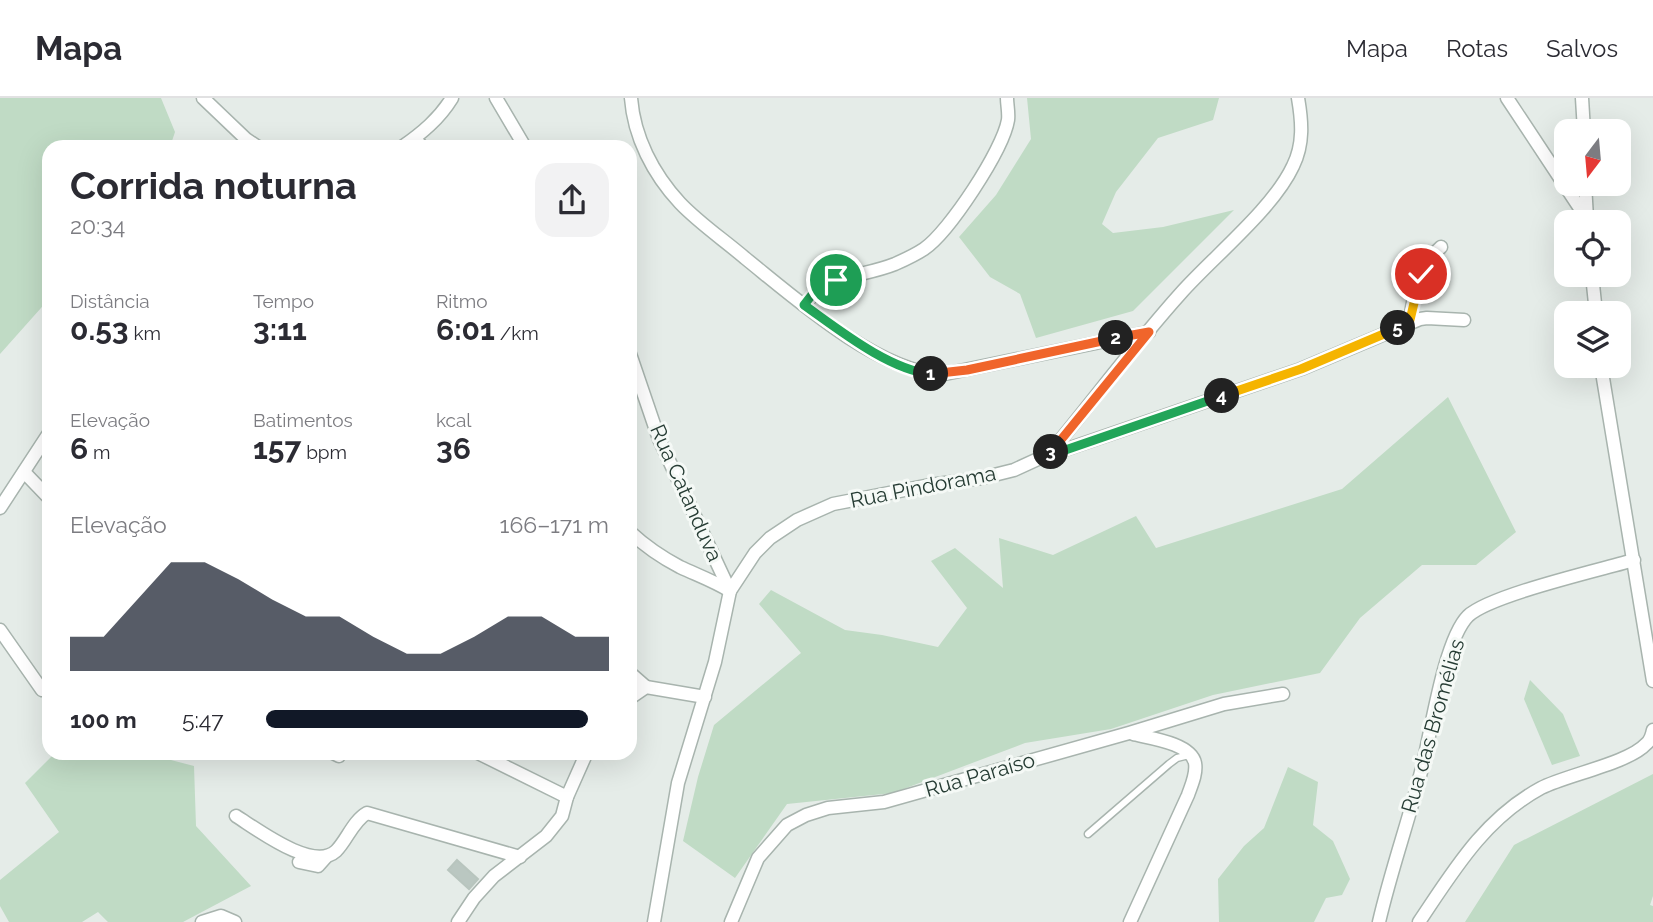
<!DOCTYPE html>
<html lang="pt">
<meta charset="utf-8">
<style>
body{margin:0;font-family:Raleway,sans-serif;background:#f2f2f3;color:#2b2b33;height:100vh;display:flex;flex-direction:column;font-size:26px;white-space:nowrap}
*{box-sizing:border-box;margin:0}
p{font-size:23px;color:#7c7c81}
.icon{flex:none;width:38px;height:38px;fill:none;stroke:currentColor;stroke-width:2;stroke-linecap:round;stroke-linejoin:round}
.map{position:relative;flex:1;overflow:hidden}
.details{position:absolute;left:42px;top:42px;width:595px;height:620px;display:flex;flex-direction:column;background:#fff;border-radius:21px;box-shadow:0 7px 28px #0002}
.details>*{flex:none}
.needle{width:46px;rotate:196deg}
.fabs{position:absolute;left:1554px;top:21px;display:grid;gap:14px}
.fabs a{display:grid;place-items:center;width:77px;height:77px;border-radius:14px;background:#fff;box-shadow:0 7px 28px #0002;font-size:35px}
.pin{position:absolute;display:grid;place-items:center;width:60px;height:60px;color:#fff;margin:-30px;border:4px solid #fff;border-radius:50%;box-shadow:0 2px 7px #0007}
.km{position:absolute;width:35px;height:35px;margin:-18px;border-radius:50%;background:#222;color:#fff;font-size:19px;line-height:35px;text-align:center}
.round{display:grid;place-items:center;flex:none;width:74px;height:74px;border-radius:21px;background:#f2f2f3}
.overview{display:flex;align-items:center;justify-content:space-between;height:119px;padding:0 28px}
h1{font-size:38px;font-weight:700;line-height:52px}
.metrics{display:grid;grid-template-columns:repeat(3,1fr);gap:10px;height:119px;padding:7px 28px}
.metrics div{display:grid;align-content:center}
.metrics b{font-size:30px;font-weight:700}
.metrics small{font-size:19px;font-weight:400}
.metrics p{font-size:19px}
.chart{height:196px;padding:14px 28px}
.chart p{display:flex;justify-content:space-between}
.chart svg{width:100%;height:126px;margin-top:7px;fill:#111827;opacity:.7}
ul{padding:0 28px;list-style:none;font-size:23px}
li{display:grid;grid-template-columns:112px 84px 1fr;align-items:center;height:52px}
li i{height:18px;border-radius:9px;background:#111827}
header{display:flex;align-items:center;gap:42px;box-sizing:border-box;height:98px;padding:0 35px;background:#fff;border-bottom:2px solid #e1e1e2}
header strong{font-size:33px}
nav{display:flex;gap:38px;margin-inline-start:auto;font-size:24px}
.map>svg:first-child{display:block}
.green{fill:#c0dbc5}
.building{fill:#bac7c1;stroke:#b8c5be;stroke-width:2}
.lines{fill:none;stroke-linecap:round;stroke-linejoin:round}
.service-casing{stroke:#a8b4ae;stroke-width:9}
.minor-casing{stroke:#a8b4ae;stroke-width:15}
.service{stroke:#fff;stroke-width:6}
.minor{stroke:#fff;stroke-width:12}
.split-1-casing{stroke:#fff;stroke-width:14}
.split-2-casing{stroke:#fff;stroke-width:14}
.split-3-casing{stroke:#fff;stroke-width:14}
.split-4-casing{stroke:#fff;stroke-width:14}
.split-5-casing{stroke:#fff;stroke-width:14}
.split-6-casing{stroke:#fff;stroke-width:14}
.split-1{stroke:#22a559;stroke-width:9}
.split-2{stroke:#f0652b;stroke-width:9}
.split-3{stroke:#f0652b;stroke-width:9}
.split-4{stroke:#22a559;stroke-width:9}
.split-5{stroke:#f5b400;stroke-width:9}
.split-6{stroke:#f5b400;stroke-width:9}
.labels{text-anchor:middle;stroke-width:6;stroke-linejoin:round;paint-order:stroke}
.street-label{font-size:21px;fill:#263c34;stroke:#f5f9f6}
</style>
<header>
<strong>Mapa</strong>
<nav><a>Mapa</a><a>Rotas</a><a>Salvos</a></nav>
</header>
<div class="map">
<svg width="1653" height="824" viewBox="0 0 1653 824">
<rect width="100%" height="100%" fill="#e5ece8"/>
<g class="green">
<polygon points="0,0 161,0 175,34 170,49 49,49 49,201 0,256"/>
<polygon points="1027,0 1219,0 1213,22 1158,40 1116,94 1102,126 1113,135 1163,129 1234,112 1133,213 1036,240 1020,196 990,179 959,139 996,97 1031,41"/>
<polygon points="1448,299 1516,434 1476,467 1422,467 1360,520 1320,575 1213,597 1111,631 1025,645 893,695 787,706 735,780 683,743 698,679 714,627 801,555 759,506 771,492 845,532 882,537 938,549 967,510 931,463 955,450 1003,490 999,440 1053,457 1136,418 1156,450 1342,391"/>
<polygon points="1530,582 1563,616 1580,658 1552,667 1524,601"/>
<polygon points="144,655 194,668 196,728 251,788 183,824 108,824 98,814 82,824 9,824 0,808 0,782 59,734 25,685 55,655"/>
<polygon points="1288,669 1318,684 1313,727 1333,743 1350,781 1342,797 1326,800 1314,824 1219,824 1218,781 1244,748 1264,730"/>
<polygon points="1653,676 1653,798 1650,807 1653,808 1653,824 1465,824 1514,747"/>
</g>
<polygon class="building" points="457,762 478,781 469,791 448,772"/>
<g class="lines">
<defs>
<g id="service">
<polyline points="417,39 427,49"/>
<polyline points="1088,736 1169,666 1177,660 1189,657"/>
</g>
<g id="minor">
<polyline points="203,0 246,41 258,49"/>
<polyline points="496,0 525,49"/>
<path d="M631,0C634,39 653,76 680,105C699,125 724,142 745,160C796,201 874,271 940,277L1149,234"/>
<polyline points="1507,0 1587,121"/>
<polyline points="1582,0 1584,33"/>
<path d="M402,49C422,35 439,21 452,0"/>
<polyline points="1585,86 1587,120"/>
<polyline points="1592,177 1596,215"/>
<path d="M804,207C829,175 860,180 895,166C904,162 915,157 924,151C949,134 1003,52 1008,22C1009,15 1007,7 1007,0"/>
<path d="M1409,226C1415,195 1416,171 1441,149"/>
<polyline points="630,256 659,341 730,493"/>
<polyline points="1601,268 1653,583"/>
<path d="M1049,356C1093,303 1135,246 1181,195C1213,159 1273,111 1293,68C1304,46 1302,23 1298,0"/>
<polyline points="24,374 49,400"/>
<polyline points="0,410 49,335"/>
<path d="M630,434C645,448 661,459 680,469C697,477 714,483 730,493"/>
<polyline points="0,532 42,592"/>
<polyline points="630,575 646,589"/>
<polyline points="630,600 646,589 705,599"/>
<polyline points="331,654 339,658"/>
<polyline points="476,654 567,699"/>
<path d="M236,718C257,731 313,774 336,753C347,742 353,723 367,715L520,759"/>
<polyline points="299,764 318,768 326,759"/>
<polyline points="202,824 221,818 235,824"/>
<polyline points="458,824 474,800 494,778 546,738 562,718 567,699 587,654"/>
<polyline points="654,824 678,685 715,564 730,493 755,455 770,440 797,422 833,406 930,387 982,380 1014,372 1038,361 1301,271 1420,221 1427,220 1464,222"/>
<polyline points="731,824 758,760 787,727 806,717 828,710 884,704 1129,635 1224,606 1283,596"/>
<path d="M1130,824L1188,697C1191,688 1197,676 1195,665C1191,645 1149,640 1133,636"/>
<path d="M1379,824C1391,772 1409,722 1422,670C1431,635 1444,542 1468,518C1490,497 1600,472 1634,462"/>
<path d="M1419,824C1454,772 1484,721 1541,690C1566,677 1629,665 1646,646C1650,643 1652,637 1653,632"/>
</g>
</defs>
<use href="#service" class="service-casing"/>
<use href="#minor" class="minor-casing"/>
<use href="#service" class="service"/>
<use href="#minor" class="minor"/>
</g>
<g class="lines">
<defs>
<path id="split-1" d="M836,182L815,193L804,207C838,231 889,272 931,276"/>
<polyline id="split-2" points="931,276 967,272 1116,240"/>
<polyline id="split-3" points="1051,354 1149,234 1116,240"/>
<polyline id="split-4" points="1051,354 1048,358 1222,298"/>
<polyline id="split-5" points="1222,298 1301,271 1398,230"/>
<polyline id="split-6" points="1398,230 1409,226 1421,176"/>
</defs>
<use href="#split-1" class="split-1-casing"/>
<use href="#split-2" class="split-2-casing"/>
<use href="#split-3" class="split-3-casing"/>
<use href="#split-4" class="split-4-casing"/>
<use href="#split-5" class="split-5-casing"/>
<use href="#split-6" class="split-6-casing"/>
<use href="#split-1" class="split-1"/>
<use href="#split-2" class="split-2"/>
<use href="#split-3" class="split-3"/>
<use href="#split-4" class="split-4"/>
<use href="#split-5" class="split-5"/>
<use href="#split-6" class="split-6"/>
</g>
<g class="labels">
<g class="street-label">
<text transform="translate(923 389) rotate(-11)" y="7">Rua Pindorama</text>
<text transform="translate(686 395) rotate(66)" y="7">Rua Catanduva</text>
<text transform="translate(1433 628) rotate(-74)" y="7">Rua das Bromélias</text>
<text transform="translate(980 677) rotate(-16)" y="7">Rua Paraíso</text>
</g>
</g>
</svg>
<div class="fabs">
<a><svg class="needle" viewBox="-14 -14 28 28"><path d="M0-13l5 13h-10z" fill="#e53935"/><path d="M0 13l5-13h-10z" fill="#7c7c81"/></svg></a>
<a><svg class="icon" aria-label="locate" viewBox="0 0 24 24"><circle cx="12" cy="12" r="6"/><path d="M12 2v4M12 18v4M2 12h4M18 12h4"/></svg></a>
<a><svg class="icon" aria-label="layers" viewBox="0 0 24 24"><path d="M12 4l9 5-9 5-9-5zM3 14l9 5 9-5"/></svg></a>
</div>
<div class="pin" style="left:836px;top:182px;background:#1e9e55"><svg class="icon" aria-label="arrive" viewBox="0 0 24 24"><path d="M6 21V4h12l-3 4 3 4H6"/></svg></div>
<div class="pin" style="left:1421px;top:176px;background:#d93025"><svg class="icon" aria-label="check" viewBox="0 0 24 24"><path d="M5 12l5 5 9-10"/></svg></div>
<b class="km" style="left:931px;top:276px">1</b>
<b class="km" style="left:1116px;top:240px">2</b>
<b class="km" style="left:1051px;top:354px">3</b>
<b class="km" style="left:1222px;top:298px">4</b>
<b class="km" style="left:1398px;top:230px">5</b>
<section class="details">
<div class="overview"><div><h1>Corrida noturna</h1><p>20:34</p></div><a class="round"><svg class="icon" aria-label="share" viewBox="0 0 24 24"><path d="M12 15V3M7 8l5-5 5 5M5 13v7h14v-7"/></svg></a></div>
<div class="metrics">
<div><p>Distância</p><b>0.53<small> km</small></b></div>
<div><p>Tempo</p><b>3:11</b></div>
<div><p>Ritmo</p><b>6:01<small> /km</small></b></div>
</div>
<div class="metrics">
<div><p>Elevação</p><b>6<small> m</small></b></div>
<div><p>Batimentos</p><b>157<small> bpm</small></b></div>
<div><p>kcal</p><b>36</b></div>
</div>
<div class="chart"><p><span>Elevação</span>166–171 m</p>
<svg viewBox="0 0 160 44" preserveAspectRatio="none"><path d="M0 44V32L10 32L20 19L30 6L40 6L50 12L60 19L70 25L80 25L90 32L100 38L110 38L120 32L130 25L140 25L150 32L160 32V44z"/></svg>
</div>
<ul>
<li><b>100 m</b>5:47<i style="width:94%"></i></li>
</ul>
</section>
</div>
